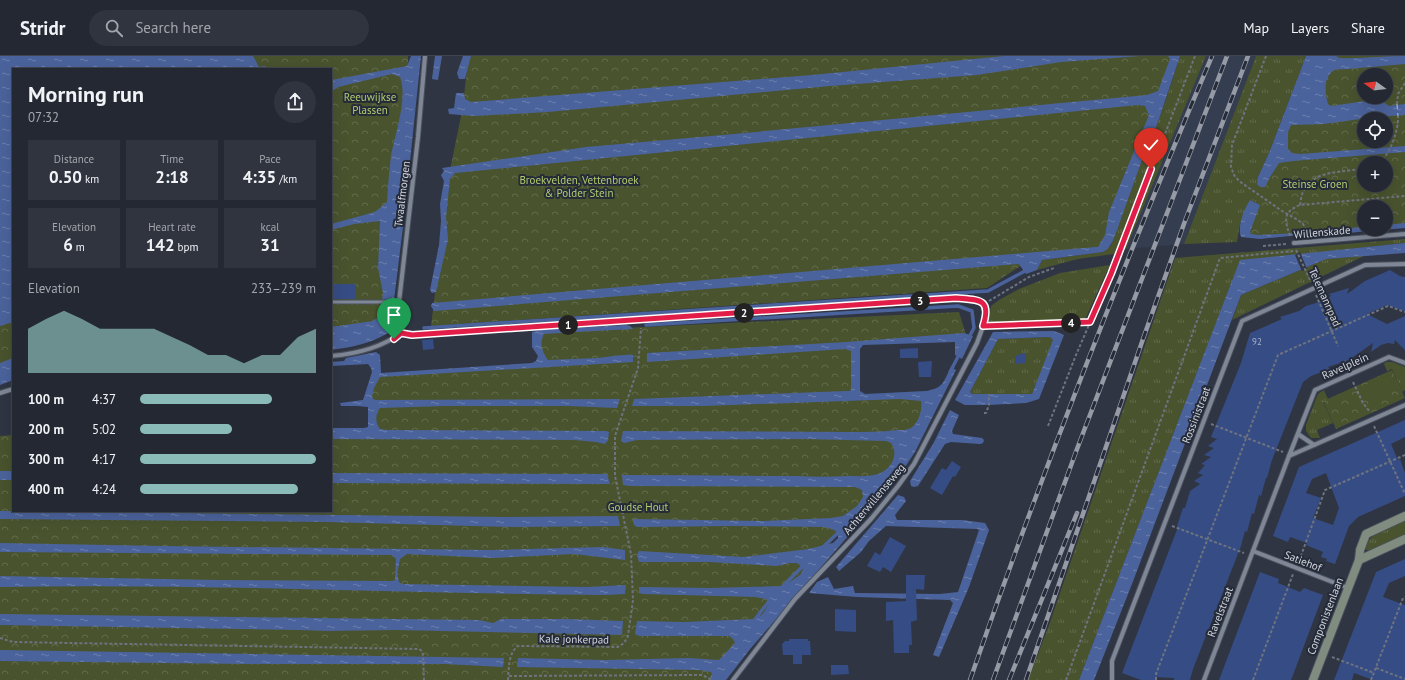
<!DOCTYPE html>
<meta charset="utf-8">
<style>
body{margin:0;font-family:"PT Sans",sans-serif;background:#2f343e;color:#f1f3f6;height:100vh;display:flex;flex-direction:column;font-size:15px;white-space:nowrap}
*{box-sizing:border-box;margin:0}
p{font-size:13px;color:#a3a6ac}
.icon{flex:none;width:22px;height:22px;fill:none;stroke:currentColor;stroke-width:2;stroke-linecap:round;stroke-linejoin:round}
.map{position:relative;flex:1;overflow:hidden}
.side{position:absolute;left:12px;top:12px;width:320px;height:444px;display:flex;flex-direction:column;background:#232832;border-radius:0px;box-shadow:0 4px 16px #0002,0 0 0 1px #40444d}
.side>*{flex:none}
.needle{width:26px;rotate:285deg}
.fabs{position:absolute;left:1357px;top:12px;display:grid;gap:8px}
.fabs a{display:grid;place-items:center;width:36px;height:36px;border-radius:50%;background:#232832;box-shadow:0 4px 16px #0002,0 0 0 1px #40444d;font-size:20px}
.pin{position:absolute;display:grid;place-items:center;width:34px;height:34px;color:#fff;margin:-41px -17px;border-radius:50% 50% 50% 0;rotate:-45deg;box-shadow:0 0 4px #0007}
.pin .icon{rotate:45deg}
.km{position:absolute;width:20px;height:20px;margin:-10px;border-radius:50%;background:#222;color:#fff;font-size:11px;line-height:20px;text-align:center}
.round{display:grid;place-items:center;flex:none;width:42px;height:42px;border-radius:21px;background:#2f343e}
.summary{display:flex;align-items:center;justify-content:space-between;height:68px;padding:0 16px}
h1{font-size:22px;font-weight:800;line-height:30px}
.stats{display:grid;grid-template-columns:repeat(3,1fr);gap:6px;height:68px;padding:4px 16px}
.stats div{display:grid;align-content:center;border-radius:0px;background:#2f343e;text-align:center}
.stats b{font-size:17px;font-weight:800}
.stats small{font-size:11px;font-weight:400}
.stats p{font-size:11px}
.chart{height:112px;padding:8px 16px}
.chart p{display:flex;justify-content:space-between}
.chart svg{width:100%;height:72px;margin-top:4px;fill:#8bbbb9;opacity:.7}
ul{padding:0 16px;list-style:none;font-size:13px}
li{display:grid;grid-template-columns:64px 48px 1fr;align-items:center;height:30px}
li i{height:10px;border-radius:5px;background:#8bbbb9}
header{display:flex;align-items:center;gap:24px;box-sizing:border-box;height:56px;padding:0 20px;background:#232832;border-bottom:1px solid #40444d}
header strong{font-size:19px}
nav{display:flex;gap:22px;margin-inline-start:auto;font-size:14px}
.search{width:280px;height:36px;background:#2f343e;display:flex;align-items:center;gap:10px;box-sizing:border-box;padding:0 14px;border-radius:22px;color:#a3a6ac;font-size:15px}
.map>svg:first-child{display:block}
.built{fill:#353e51}
.grass{fill:url(#grass-tufts)}
.park{fill:url(#park-crowns);fill-rule:evenodd}
.pitch{fill:#49532e}
.water{fill:url(#water-ripples);fill-rule:evenodd}
.pier{fill:#2f3543}
.lines{fill:none;stroke-linecap:round;stroke-linejoin:round}
.stream{stroke:#4b639c;stroke-width:3.5}
.ferry{stroke:#aac1f3;stroke-width:1;stroke-dasharray:5 4;stroke-linecap:butt}
.building{fill:#364c84;fill-rule:evenodd}
.lane-casing{stroke:#4b515c;stroke-width:5}
.street-casing{stroke:#4b515c;stroke-width:6}
.secondary-casing{stroke:#4b515c;stroke-width:10}
.path{stroke:#6d737f;stroke-width:2;stroke-dasharray:3 2;stroke-linecap:butt}
.lane{stroke:#7f8796;stroke-width:3}
.street{stroke:#7f8796;stroke-width:4}
.secondary{stroke:#808c80;stroke-width:8}
.rail-casing{stroke:#959aa5;stroke-width:4.5}
.rail{stroke:#252b38;stroke-width:3;stroke-dasharray:9;stroke-linecap:butt}
.route-casing{stroke:#fff;stroke-width:8}
.route{stroke:#e11d48;stroke-width:5}
.labels{text-anchor:middle;stroke-width:4;stroke-linejoin:round;paint-order:stroke}
.number-label{font-size:9px;fill:#aab3c8}
.park-label{font-size:11px;fill:#b3cd6d;stroke:#252b38}
.street-label{font-size:11px;fill:#d1d5de;stroke:#252b38}
</style>
<header>
<strong>Stridr</strong>
<div class="search"><svg class="icon" aria-label="search" viewBox="0 0 24 24"><circle cx="10" cy="10" r="6"/><path d="M15 15l6 6"/></svg>Search here</div>
<nav><a>Map</a><a>Layers</a><a>Share</a></nav>
</header>
<div class="map">
<svg width="1405" height="624" viewBox="0 0 1405 624">
<defs>
<pattern id="grass-tufts" width="24" height="20" patternUnits="userSpaceOnUse"><rect width="24" height="20" fill="#49532e"/><path d="M3 7l-1-3M5 7V3M7 7l1-3M15 17l-1-3M17 17v-4M19 17l1-3" fill="none" stroke="#626b4c"/></pattern>
<pattern id="park-crowns" width="20" height="18" patternUnits="userSpaceOnUse"><rect width="20" height="18" fill="#49532e"/><path d="M2 6a3 3 0 1 1 6 0M12 15a3 3 0 1 1 6 0" fill="none" stroke="#626b4c"/></pattern>
<pattern id="water-ripples" width="26" height="14" patternUnits="userSpaceOnUse"><rect width="26" height="14" fill="#4b639c"/><path d="M2 4q2-2 4 0t4 0M15 11q2-2 4 0t4 0" fill="none" stroke="#6c80ae"/></pattern>
</defs>
<rect width="100%" height="100%" fill="#2f3543"/>
<polygon class="built" points="1206,0 1256,0 1184,188 1126,193"/>
<g class="grass">
<polygon points="1180,0 1206,0 1126,193 1116,194 1114,198 1078,203 1037,214 1042,204 1103,196 1111,189 1142,104 1151,85 1166,43"/>
<polygon points="1256,0 1306,0 1269,97 1258,121 1364,107 1285,160 1250,144 1240,168 1237,186 1184,188"/>
<polygon points="1405,183 1405,187 1240,205 1079,624 1028,624 1049,569 1175,202"/>
<polygon points="1364,200 1232,264 1241,239 1326,203"/>
<polygon points="1110,209 1084,266 988,267 991,250 999,244 1019,233 1060,217"/>
<polygon points="1050,281 1054,284 1032,338 972,338 970,336 998,283"/>
<polygon points="1386,306 1392,306 1405,311 1405,334 1402,336 1392,313 1387,315 1384,308"/>
<polygon points="1324,334 1328,343 1323,346 1333,367 1317,374 1320,382 1311,382 1306,375 1306,369 1317,340 1319,337"/>
<path d="M1405,463V479L1369,495L1365,493C1368,476 1392,470 1405,463Z"/>
</g>
<g class="park">
<polygon points="0,0 408,0 408,52 383,268 331,276 331,13 13,13 13,323 0,324"/>
<polygon points="471,0 1178,0 1103,194 1031,203 987,232 431,270 450,114 463,50 467,12"/>
<path d="M1312,0H1405V171L1386,173V151H1364V173H1382L1246,181L1280,78ZM1364,19H1386V41H1364ZM1364,63H1386V85H1364ZM1364,107H1386V129H1364Z"/>
<polygon points="959,256 967,282 857,287 857,340 933,342 924,371 720,624 0,624 0,380 13,379 13,455 331,455 331,377 371,377 369,346 374,320 539,309 539,276"/>
<polygon points="1392,314 1405,342 1336,373 1323,345"/>
</g>
<polygon class="pitch" points="1388,319 1394,333 1367,345 1361,331"/>
<g class="water">
<polygon points="0,0 253,0 259,11 265,10 268,13 13,13 13,266 0,270"/>
<path d="M411,0H421L404,163L391,268L388,277C369,288 352,291 331,294V271L373,265L380,260L383,237L378,212L380,165L354,168L331,174V168L375,156L387,146C388,131 389,115 391,100C395,79 408,41 400,21L392,18L338,31L331,36V24L407,10Z"/>
<polygon points="435,0 442,0 438,24 432,23"/>
<polygon points="463,0 471,0 465,23 459,23 457,17"/>
<polygon points="1004,0 1140,0 1061,6 977,19 830,30 548,56 474,60 449,58 448,53 454,52 456,37 464,37 465,43 471,46 812,19"/>
<path d="M1168,0H1180L1159,63L1151,85L1142,104L1117,174C1114,182 1111,192 1103,196L1042,204L1037,214L1026,218L1019,208L434,255L431,250L432,247L1096,191H1098L1105,179L1109,156L1149,59L1145,50L1138,49L455,117L450,123L446,161L448,183L436,236L432,237L430,234L439,189L441,165L440,148L444,125L441,119L444,115L442,112L586,91L734,78L1147,39L1158,35L1170,3Z"/>
<path d="M1306,0H1336L1339,2C1361,3 1383,0 1405,0V8C1386,10 1367,11 1348,13C1343,14 1337,12 1333,15C1323,22 1325,38 1328,48L1331,50L1379,43L1389,50L1405,48V59L1375,61L1324,68L1291,69L1288,76V93L1292,97L1300,98L1405,90V96L1293,105L1279,107L1270,121L1265,131H1260L1257,128L1258,121L1269,97Z"/>
<path d="M1250,144L1260,149L1250,176L1251,178L1258,179L1298,177L1300,179L1260,183L1241,181C1237,169 1244,154 1250,144Z"/>
<polygon points="1405,167 1405,172 1324,179 1321,178 1325,174 1364,171 1364,173 1386,173 1386,169"/>
<polygon points="1405,187 1405,197 1326,203 1241,239 1132,528 1094,624 1079,624 1240,204"/>
<path d="M625,269L630,270L633,273L575,276L544,278C539,288 542,295 548,304C565,303 581,303 598,302C610,301 621,298 633,299V306L380,321L374,332L372,340L373,343L376,344L620,343L617,352L568,350H445L380,352C375,358 375,367 380,373L388,374L606,375L609,376L608,384L605,388L596,386L574,384L331,383V372H364L368,371V351L357,350H341L340,347L363,344L372,316L371,312L368,308L331,310V306L344,305L346,302L376,296L380,299L381,317L532,307L536,305L538,300L532,291V276L541,274Z"/>
<path d="M1054,275L1064,279L1039,343L1026,347L988,349H965L955,344L993,276ZM1050,281L1053,284L1032,338H972L970,336L998,283Z"/>
<path d="M964,277L973,280L962,303L955,299V286L863,289L860,293V335L865,338L926,335C944,332 943,326 951,311L956,314L915,396L895,426L751,592L726,624H709L712,618L711,616L699,614L517,611L518,602L605,604L688,602L719,604L735,587L733,583L729,580H639L635,578L637,565L684,566L754,563C763,560 765,555 769,547L766,543L755,541L643,538L639,537V531L711,532L784,530L800,519L803,514L802,511L797,507H790L777,510L709,506H639L637,499L639,495L744,501L808,493L833,487L838,482V477L834,474L825,471L729,470L637,471L634,469L633,463L763,465L831,462L843,460L857,450L863,441L862,434L855,431L630,430L623,429L622,419C680,419 738,420 796,420C814,421 831,421 848,420C858,420 869,421 878,418C892,413 899,398 891,387L886,385L806,383L637,384L624,387L621,385L623,375L850,376C865,376 881,376 897,374C901,374 906,374 909,373C918,370 923,353 921,345L900,343L703,350H632L634,343L846,335H850L851,333V295L845,293L647,306V297L846,286Z"/>
<polygon points="13,302 13,324 0,329 0,307"/>
<polygon points="950,354 959,359 952,375 953,378 982,382 984,384 983,387 980,388 951,386 945,388 918,430 914,431 911,430 910,425 933,388"/>
<rect x="0" y="415" width="13" height="9"/>
<polygon points="331,417 607,418 610,428 331,427"/>
<polygon points="898,439 904,441 906,445 895,459 897,464 962,464 985,467 989,474 969,531 939,601 933,599 953,547 950,544 857,541 809,537 817,526 828,521 834,533 853,530 855,537 940,538 958,536 979,474 977,473 886,470 869,485 861,496 839,515 836,511"/>
<polygon points="0,455 508,461 618,460 620,470 514,471 326,466 0,463"/>
<path d="M0,487L162,490L491,494L603,491L625,494V504L574,498L493,502L407,498L400,503L397,518L399,526L402,528L587,531L626,529L625,538L606,539C404,538 202,527 0,531V520L218,524L392,525L395,524L396,503L392,499L0,496Z"/>
<polygon points="0,558 479,564 493,567 501,563 566,563 623,565 622,579 396,574 328,575 300,574 0,569"/>
<polygon points="0,594 504,602 503,611 445,608 246,608 0,605"/>
</g>
<polygon class="pier" points="1300,196 1307,213 1302,215 1295,199"/>
<g class="lines">
<g class="stream">
<polyline points="646,269 958,250 972,255 974,272 968,283"/>
<polyline points="424,272 988,235 1025,215"/>
<polyline points="950,316 960,297"/>
<polyline points="823,491 840,475"/>
<polyline points="780,533 805,508"/>
<polyline points="752,567 770,544"/>
</g>
<polyline class="ferry" points="1397,48 1398,60"/>
</g>
<g class="building">
<polygon points="1390,214 1400,220 1405,221 1405,255 1387,249 1367,258 1387,268 1405,260 1405,294 1395,284 1394,288 1388,287 1381,289 1371,296 1373,287 1349,304 1328,311 1330,313 1311,320 1303,326 1272,404 1267,422 1266,422 1261,440 1259,439 1254,458 1252,457 1247,476 1245,475 1241,490 1193,613 1190,624 1174,624 1174,622 1155,621 1155,624 1141,624 1122,617 1178,471 1177,470 1183,452 1185,452 1190,435 1200,428 1194,425 1203,419 1198,417 1205,409 1201,408 1211,401 1204,399 1214,392 1208,390 1217,383 1211,381 1241,307 1250,277 1282,263 1280,261 1299,255 1306,250 1319,246 1331,240 1329,238 1349,232 1347,238 1365,225"/>
<rect x="331" y="228" width="25" height="15"/>
<polygon points="433,283 434,293 423,294 422,284"/>
<polygon points="918,292 918,302 900,302 900,293"/>
<polygon points="1025,297 1026,307 1015,308 1015,302 1017,299"/>
<polygon points="932,305 931,321 919,321 918,306"/>
<path d="M1405,364V381L1391,388L1398,404L1400,403L1405,417V440L1358,461L1349,470L1335,508L1326,505L1327,503L1321,501L1323,496L1306,489L1307,487L1290,481L1288,486L1273,480L1299,411ZM1326,417L1339,452L1333,469L1313,462L1321,442L1306,437L1312,423Z"/>
<polygon points="952,405 961,411 955,421 953,420 942,439 930,432 942,412 946,414"/>
<polygon points="890,481 906,490 891,516 883,511 880,516 867,510 875,496 880,499"/>
<polygon points="1405,503 1405,520 1389,527 1383,541 1405,549 1405,624 1373,624 1354,617 1352,624 1334,624 1376,516"/>
<polygon points="1260,516 1279,523 1278,527 1300,536 1304,532 1323,539 1296,611 1291,624 1219,624"/>
<polygon points="906,519 925,519 924,534 916,533 917,564 911,566 912,589 909,589 909,597 894,597 893,564 886,565 886,546 906,545"/>
<polygon points="835,553 856,554 856,576 835,575"/>
<polygon points="789,583 808,583 808,585 810,585 811,599 802,599 802,608 793,608 793,599 783,599 782,588 785,585 789,585"/>
<polygon points="831,609 848,609 849,618 831,619"/>
</g>
<g class="lines">
<defs>
<polyline id="lane" points="332,246 399,246"/>
<g id="street">
<polyline points="1294,187 1405,178"/>
<polyline points="401,277 412,279 956,243 977,244 984,248 987,254 986,262 977,287 914,408 898,430 871,463 795,543 733,624"/>
<polyline points="401,277 397,266 399,246 418,81 425,0"/>
<path d="M331,300C355,298 381,292 401,277"/>
<polyline points="1405,307 1389,301 1315,334 1289,400 1405,349"/>
<polyline points="0,337 13,333"/>
<polyline points="1298,378 1314,389"/>
<polyline points="1253,495 1348,532"/>
<polyline points="1112,624 1112,605 1242,265 1365,209 1405,208"/>
<polyline points="1204,624 1289,400"/>
</g>
<g id="secondary">
<polyline points="1359,504 1405,483"/>
<polyline points="1313,624 1359,504 1360,494 1366,478 1405,460"/>
</g>
</defs>
<use href="#lane" class="lane-casing"/>
<use href="#street" class="street-casing"/>
<use href="#secondary" class="secondary-casing"/>
<g class="path">
<polyline points="1266,0 1232,89 1231,111 1234,119 1239,125 1282,155 1298,164 1303,168 1309,179"/>
<polyline points="1397,48 1398,38 1405,27"/>
<path d="M1379,107C1390,99 1399,73 1398,60"/>
<path d="M1300,149C1301,144 1301,139 1304,134C1315,113 1344,117 1364,112"/>
<path d="M1290,180C1285,165 1282,156 1300,149L1405,140"/>
<polyline points="1263,190 1287,188"/>
<polyline points="1296,194 1311,226"/>
<polyline points="1316,239 1338,290"/>
<polyline points="989,245 1029,221 1054,212"/>
<polyline points="991,270 1090,266"/>
<polyline points="1344,305 1348,311"/>
<polyline points="1353,326 1363,347 1370,356"/>
<polyline points="984,357 986,357 989,349 989,338"/>
<polyline points="1211,368 1283,396"/>
<polyline points="1048,370 1076,299 1111,218 1195,0"/>
<polyline points="1374,370 1405,438"/>
<polyline points="1172,470 1244,497"/>
<polyline points="1299,505 1325,434 1405,399"/>
<polyline points="0,582 13,586 419,593 422,595 423,599 424,624"/>
<polyline points="1332,601 1374,617"/>
<polyline points="1376,612 1405,623"/>
<polyline points="509,620 702,619 712,624"/>
<path d="M508,624C509,613 508,597 518,590L618,591L624,587L628,580L633,544L631,498L615,420V380L638,312L641,272"/>
<polyline points="1066,624 1220,202 1293,195"/>
<polyline points="1156,624 1156,618 1278,299 1388,250 1405,256"/>
<polyline points="1253,624 1293,518"/>
<polyline points="1371,624 1403,542 1405,541"/>
</g>
<use href="#lane" class="lane"/>
<use href="#street" class="street"/>
<use href="#secondary" class="secondary"/>
<defs>
<g id="rail">
<path d="M970,624C1043,413 1125,205 1212,0"/>
<polyline points="993,624 1077,393 1227,0"/>
<polyline points="1009,624 1077,457"/>
<polyline points="1026,624 1143,283 1185,165 1248,0"/>
</g>
</defs>
<use href="#rail" class="rail-casing"/>
<use href="#rail" class="rail"/>
</g>
<g class="lines">
<defs>
<path id="route" d="M394,283L401,277L412,279L956,242C979,244 992,242 983,270L1090,266L1111,218L1151,113"/>
</defs>
<use href="#route" class="route-casing"/>
<use href="#route" class="route"/>
</g>
<g class="labels">
<g class="number-label">
<text x="1257" y="289">92</text>
</g>
<g class="park-label">
<text x="370" y="45">Reeuwijkse<tspan x="370" dy="13">Plassen</tspan></text>
<text x="579" y="128">Broekvelden, Vettenbroek<tspan x="579" dy="13">&amp; Polder Stein</tspan></text>
<text x="1315" y="132">Steinse Groen</text>
<text x="638" y="455">Goudse Hout</text>
</g>
<g class="street-label">
<text transform="translate(402 138) rotate(-83)" y="4">Twaalfmorgen</text>
<text transform="translate(1322 176) rotate(-5)" y="4">Willenskade</text>
<text transform="translate(1325 241) rotate(66)" y="4">Telemannpad</text>
<text transform="translate(1345 310) rotate(-24)" y="4">Ravelplein</text>
<text transform="translate(1196 359) rotate(-69)" y="4">Rossinistraat</text>
<text transform="translate(874 443) rotate(-50)" y="4">Achterwillenseweg</text>
<text transform="translate(1303 505) rotate(21)" y="4">Satiehof</text>
<text transform="translate(1220 556) rotate(-69)" y="4">Ravelstraat</text>
<text transform="translate(1325 560) rotate(-69)" y="4">Componistenlaan</text>
<text transform="translate(574 583) rotate(1)" y="4">Kale jonkerpad</text>
</g>
</g>
</svg>
<div class="fabs">
<a><svg class="needle" viewBox="-14 -14 28 28"><path d="M0-13l5 13h-10z" fill="#e53935"/><path d="M0 13l5-13h-10z" fill="#a3a6ac"/></svg></a>
<a><svg class="icon" aria-label="locate" viewBox="0 0 24 24"><circle cx="12" cy="12" r="6"/><path d="M12 2v4M12 18v4M2 12h4M18 12h4"/></svg></a>
<a>+</a>
<a>−</a>
</div>
<div class="pin" style="left:394px;top:283px;background:#1e9e55"><svg class="icon" aria-label="arrive" viewBox="0 0 24 24"><path d="M6 21V4h12l-3 4 3 4H6"/></svg></div>
<div class="pin" style="left:1151px;top:113px;background:#d93025"><svg class="icon" aria-label="check" viewBox="0 0 24 24"><path d="M5 12l5 5 9-10"/></svg></div>
<b class="km" style="left:568px;top:269px">1</b>
<b class="km" style="left:744px;top:257px">2</b>
<b class="km" style="left:920px;top:245px">3</b>
<b class="km" style="left:1071px;top:267px">4</b>
<section class="side">
<div class="summary"><div><h1>Morning run</h1><p>07:32</p></div><a class="round"><svg class="icon" aria-label="share" viewBox="0 0 24 24"><path d="M12 15V3M7 8l5-5 5 5M5 13v7h14v-7"/></svg></a></div>
<div class="stats">
<div><p>Distance</p><b>0.50<small> km</small></b></div>
<div><p>Time</p><b>2:18</b></div>
<div><p>Pace</p><b>4:35<small> /km</small></b></div>
</div>
<div class="stats">
<div><p>Elevation</p><b>6<small> m</small></b></div>
<div><p>Heart rate</p><b>142<small> bpm</small></b></div>
<div><p>kcal</p><b>31</b></div>
</div>
<div class="chart"><p><span>Elevation</span>233–239 m</p>
<svg viewBox="0 0 160 44" preserveAspectRatio="none"><path d="M0 44V17L10 11L20 6L30 11L40 17L50 17L60 17L70 17L80 22L90 27L100 33L110 33L120 38L130 33L140 33L150 22L160 17V44z"/></svg>
</div>
<ul>
<li><b>100 m</b>4:37<i style="width:75%"></i></li>
<li><b>200 m</b>5:02<i style="width:52%"></i></li>
<li><b>300 m</b>4:17<i style="width:100%"></i></li>
<li><b>400 m</b>4:24<i style="width:90%"></i></li>
</ul>
</section>
</div>
